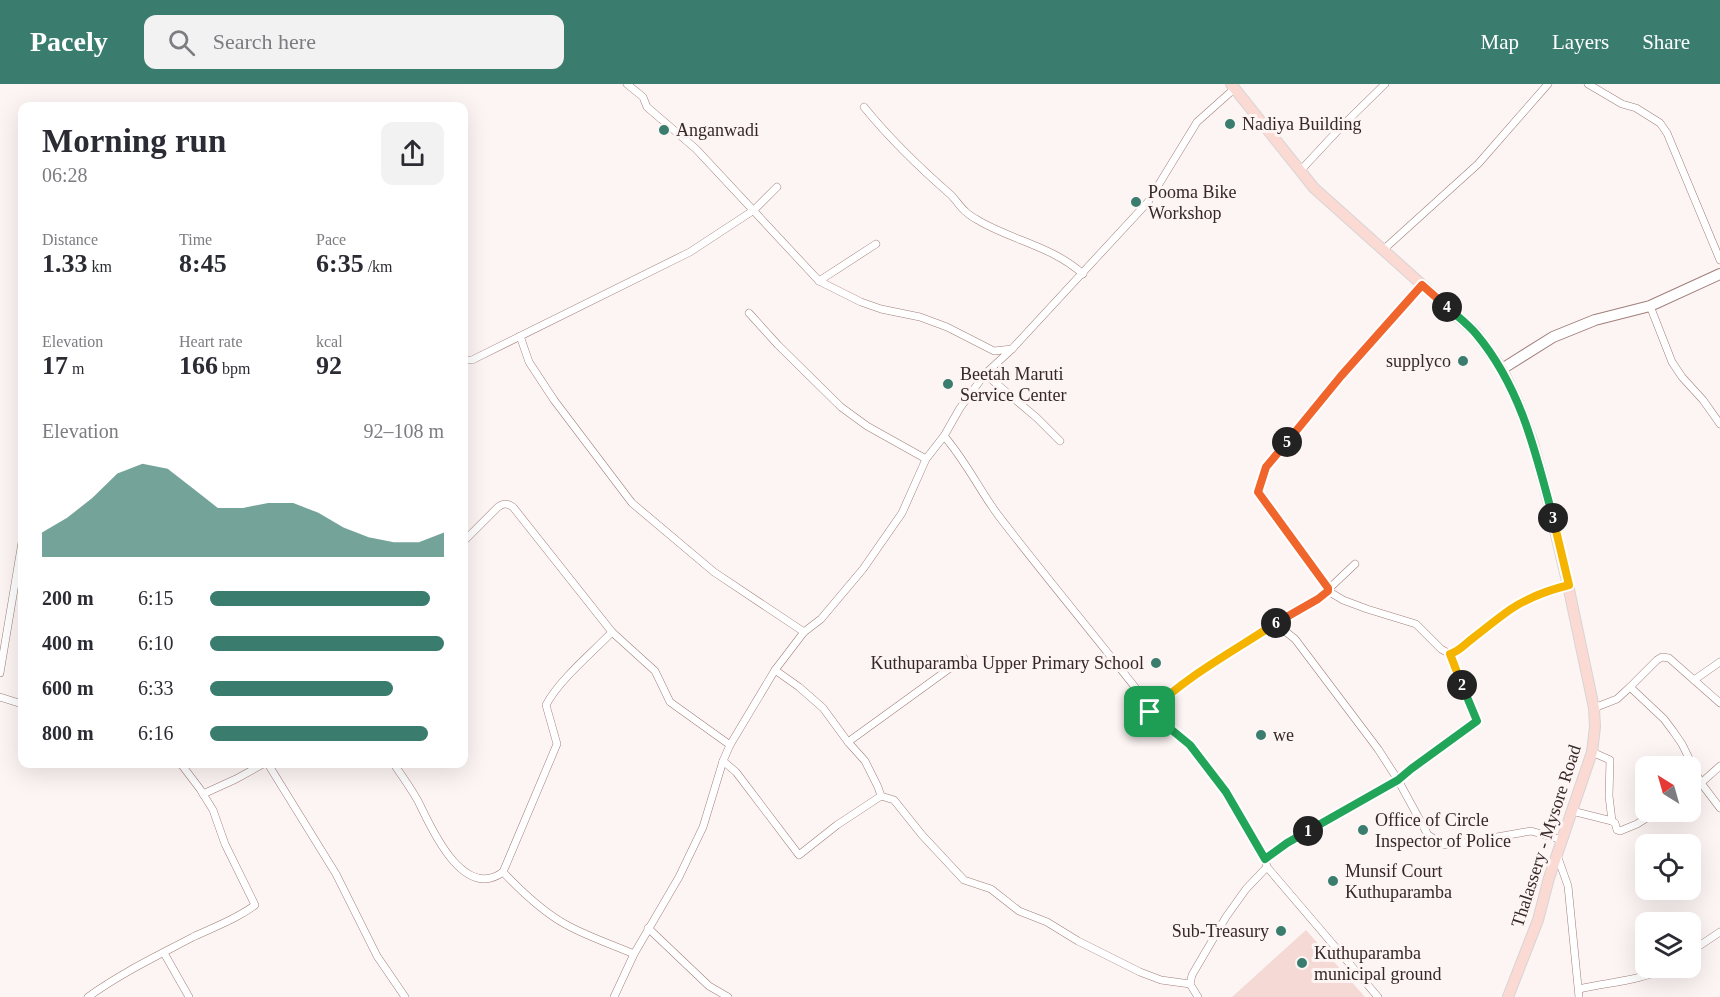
<!DOCTYPE html>
<meta charset="utf-8">
<style>
body{margin:0;font-family:Georgia,serif;background:#f2f2f3;color:#2b2b33;height:100vh;display:flex;flex-direction:column;font-size:22px;white-space:nowrap}
*{box-sizing:border-box;margin:0}
p{font-size:20px;color:#7c7c81}
.icon{flex:none;width:33px;height:33px;fill:none;stroke:currentColor;stroke-width:2;stroke-linecap:round;stroke-linejoin:round}
.map{position:relative;flex:1;overflow:hidden}
.details{position:absolute;left:18px;top:18px;width:450px;height:666px;display:flex;flex-direction:column;background:#fff;border-radius:12px;box-shadow:0 6px 24px #0002}
.details>*{flex:none}
.needle{width:39px;rotate:323deg}
.tools{position:absolute;left:1635px;top:672px;display:grid;gap:12px}
.tools a{display:grid;place-items:center;width:66px;height:66px;border-radius:12px;background:#fff;box-shadow:0 6px 24px #0002;font-size:30px}
.pin{position:absolute;display:grid;place-items:center;width:51px;height:51px;color:#fff;margin:-26px;border-radius:12px;box-shadow:0 3px 9px #0006}
.km{position:absolute;width:30px;height:30px;margin:-15px;border-radius:50%;background:#222;color:#fff;font-size:16px;line-height:30px;text-align:center}
.round{display:grid;place-items:center;flex:none;width:63px;height:63px;border-radius:12px;background:#f2f2f3}
.summary{display:flex;align-items:center;justify-content:space-between;height:102px;padding:0 24px}
h1{font-size:33px;font-weight:800;line-height:45px}
.metrics{display:grid;grid-template-columns:repeat(3,1fr);gap:9px;height:102px;padding:6px 24px}
.metrics div{display:grid;align-content:center}
.metrics b{font-size:26px;font-weight:800}
.metrics small{font-size:16px;font-weight:400}
.metrics p{font-size:16px}
.chart{height:168px;padding:12px 24px}
.chart p{display:flex;justify-content:space-between}
.chart svg{width:100%;height:108px;margin-top:6px;fill:#3a7d6f;opacity:.7}
ul{padding:0 24px;list-style:none;font-size:20px}
li{display:grid;grid-template-columns:96px 72px 1fr;align-items:center;height:45px}
li i{height:15px;border-radius:8px;background:#3a7d6f}
header{display:flex;align-items:center;gap:36px;box-sizing:border-box;height:84px;padding:0 30px;background:#3a7d6f;color:#fff}
header strong{font-size:28px}
nav{display:flex;gap:33px;margin-inline-start:auto;font-size:21px}
.search{width:420px;height:54px;background:#f2f2f3;display:flex;align-items:center;gap:15px;box-sizing:border-box;padding:0 21px;border-radius:12px;color:#7c7c81;font-size:22px}
.map>svg:first-child{display:block}
.green{fill:#f4d9d5}
.lines{fill:none;stroke-linecap:round;stroke-linejoin:round}
.minor-casing{stroke:#a17f7a;stroke-width:8}
.secondary-casing{stroke:#a17f7a;stroke-width:12}
.primary-casing{stroke:#d7d4d4;stroke-width:12}
.minor{stroke:#fff;stroke-width:7}
.secondary{stroke:#fff;stroke-width:10}
.primary{stroke:#fcdad4;stroke-width:10}
.split-1-casing{stroke:#fff;stroke-width:12}
.split-2-casing{stroke:#fff;stroke-width:12}
.split-3-casing{stroke:#fff;stroke-width:12}
.split-4-casing{stroke:#fff;stroke-width:12}
.split-5-casing{stroke:#fff;stroke-width:12}
.split-6-casing{stroke:#fff;stroke-width:12}
.split-7-casing{stroke:#fff;stroke-width:12}
.split-1{stroke:#22a559;stroke-width:8}
.split-2{stroke:#22a559;stroke-width:8}
.split-3{stroke:#f5b400;stroke-width:8}
.split-4{stroke:#22a559;stroke-width:8}
.split-5{stroke:#f0652b;stroke-width:8}
.split-6{stroke:#f0652b;stroke-width:8}
.split-7{stroke:#f5b400;stroke-width:8}
.poi-dot{fill:#3a7d6f;stroke:#fdf5f4;stroke-width:2}
.labels{text-anchor:middle;stroke-width:6;stroke-linejoin:round;paint-order:stroke}
.poi-label{font-size:18px;fill:#362826;stroke:#fdf5f4;text-anchor:start}
.street-label{font-size:18px;fill:#362826;stroke:#fdf5f4}
</style>
<header>
<strong>Pacely</strong>
<div class="search"><svg class="icon" aria-label="search" viewBox="0 0 24 24"><circle cx="10" cy="10" r="6"/><path d="M15 15l6 6"/></svg>Search here</div>
<nav><a>Map</a><a>Layers</a><a>Share</a></nav>
</header>
<div class="map">
<svg width="1720" height="913" viewBox="0 0 1720 913">
<rect width="100%" height="100%" fill="#fdf5f4"/>
<polygon class="green" points="1306,846 1365,913 1232,913"/>
<g class="lines">
<defs>
<g id="minor">
<polyline points="627,0 643,13 647,23 696,65 819,197 861,218 881,225 920,233 947,243 994,267 1012,265"/>
<polyline points="1588,0 1622,20 1636,24 1660,39 1667,49 1720,176"/>
<path d="M864,23C890,55 920,84 951,111C956,116 960,123 966,128C970,132 976,135 981,138C1015,157 1053,163 1083,190"/>
<polyline points="1300,87 1342,42 1385,0"/>
<polyline points="1383,166 1478,80 1548,0"/>
<polyline points="819,197 876,160"/>
<polyline points="1650,222 1672,278 1682,293 1703,316 1720,340"/>
<polyline points="749,229 778,261 841,323 867,342 926,375"/>
<polyline points="520,252 529,278 554,316 632,419 714,488 804,548"/>
<polyline points="464,276 472,276 690,168 754,126 777,103"/>
<polyline points="985,290 1037,334 1060,357"/>
<path d="M944,352C965,376 979,405 998,431C1044,491 1092,548 1138,607L1150,628L1190,661L1226,708L1265,775L1267,783L1246,805L1226,833L1192,891L1190,900L1198,913"/>
<path d="M464,457L498,423C504,419 507,419 513,423L612,548L655,587L670,618L730,661"/>
<polyline points="1355,480 1318,515 1276,540 1295,555 1378,665 1398,696 1411,685 1477,637 1450,570"/>
<polyline points="1328,504 1258,408 1267,383 1341,292 1422,201"/>
<polyline points="1328,507 1343,516 1367,525 1416,540 1441,565 1450,570 1462,564 1471,555 1513,524 1545,507 1568,501"/>
<polyline points="775,586 799,603 823,624 848,658 865,677 878,703 881,712 894,716 922,751 964,796 991,805 1019,827 1047,838 1078,857 1140,888 1161,896 1190,900"/>
<polyline points="0,589 22,458"/>
<polyline points="1694,596 1720,578"/>
<polyline points="1630,603 1657,576 1662,573 1669,574 1720,619"/>
<polyline points="0,613 22,620"/>
<polyline points="1594,624 1617,615 1630,603 1664,635 1673,647 1682,660 1701,699 1720,724"/>
<path d="M1150,628C1185,593 1234,567 1276,540"/>
<polyline points="848,658 964,574"/>
<polyline points="1592,668 1610,676 1609,712 1612,737"/>
<polyline points="723,677 736,688 799,771 837,741 881,712"/>
<polyline points="268,680 336,790 377,872 405,913"/>
<path d="M394,680C403,694 414,708 421,723C434,750 465,816 503,788C521,807 542,827 565,840C586,852 611,860 634,870"/>
<polyline points="1690,705 1701,699 1720,682"/>
<polyline points="203,710 236,695 263,680"/>
<polyline points="1572,727 1612,737 1615,739 1617,746 1620,747 1637,740 1656,728"/>
<polyline points="1557,771 1568,802 1579,913"/>
<path d="M1265,775C1307,745 1353,721 1398,696L1428,751L1444,761L1463,759L1531,747L1562,756"/>
<polyline points="1267,783 1378,913"/>
<path d="M503,788L557,660L546,621C559,596 592,569 612,548"/>
<polyline points="648,844 709,902 728,913"/>
<polyline points="1690,868 1720,848"/>
<polyline points="164,869 189,913"/>
<path d="M1579,905C1609,898 1639,897 1666,884"/>
<path d="M88,913C121,889 157,872 193,853C214,843 237,835 255,821L225,760L213,726L200,705L181,680"/>
<polyline points="614,913 634,870 679,793 703,743 723,677 730,661 775,586 804,548 821,535 863,485 902,429 926,375 944,352 960,324 985,290 1012,265 1148,118 1197,38 1234,5"/>
</g>
<polyline id="secondary" points="1502,285 1553,253 1595,236 1650,222 1720,190"/>
<polyline id="primary" points="1231,0 1314,104 1476,249 1502,285 1518,319 1533,359 1544,400 1568,501 1594,624 1595,643 1592,668 1549,794 1538,836 1508,913"/>
</defs>
<use href="#minor" class="minor-casing"/>
<use href="#secondary" class="secondary-casing"/>
<use href="#primary" class="primary-casing"/>
<use href="#minor" class="minor"/>
<use href="#secondary" class="secondary"/>
<use href="#primary" class="primary"/>
</g>
<g class="lines">
<defs>
<polyline id="split-1" points="1150,628 1190,661 1226,708 1265,775 1287,759 1308,747"/>
<polyline id="split-2" points="1308,747 1398,696 1411,685 1477,637 1462,601"/>
<path id="split-3" d="M1462,601L1450,570C1460,567 1465,560 1473,554C1486,544 1498,534 1511,525C1529,513 1549,506 1569,501L1553,434"/>
<path id="split-4" d="M1447,223C1457,232 1469,241 1477,251C1521,304 1536,369 1553,434"/>
<polyline id="split-5" points="1287,358 1341,292 1422,201 1447,223"/>
<polyline id="split-6" points="1276,539 1318,515 1328,507 1328,504 1258,408 1266,383 1287,358"/>
<path id="split-7" d="M1150,628C1186,592 1234,567 1276,539"/>
</defs>
<use href="#split-1" class="split-1-casing"/>
<use href="#split-2" class="split-2-casing"/>
<use href="#split-3" class="split-3-casing"/>
<use href="#split-4" class="split-4-casing"/>
<use href="#split-5" class="split-5-casing"/>
<use href="#split-6" class="split-6-casing"/>
<use href="#split-7" class="split-7-casing"/>
<use href="#split-1" class="split-1"/>
<use href="#split-2" class="split-2"/>
<use href="#split-3" class="split-3"/>
<use href="#split-4" class="split-4"/>
<use href="#split-5" class="split-5"/>
<use href="#split-6" class="split-6"/>
<use href="#split-7" class="split-7"/>
</g>
<g class="poi-dot">
<circle cx="1230" cy="40" r="6"/>
<circle cx="664" cy="46" r="6"/>
<circle cx="1136" cy="118" r="6"/>
<circle cx="1463" cy="277" r="6"/>
<circle cx="948" cy="300" r="6"/>
<circle cx="1156" cy="579" r="6"/>
<circle cx="1261" cy="651" r="6"/>
<circle cx="1363" cy="746" r="6"/>
<circle cx="1333" cy="797" r="6"/>
<circle cx="1281" cy="847" r="6"/>
<circle cx="1302" cy="879" r="6"/>
</g>
<g class="labels">
<g class="poi-label">
<text x="1242" y="46">Nadiya Building</text>
<text x="676" y="52">Anganwadi</text>
<text x="1148" y="114">Pooma Bike<tspan x="1148" dy="21">Workshop</tspan></text>
<text x="1451" y="283" text-anchor="end">supplyco</text>
<text x="960" y="296">Beetah Maruti<tspan x="960" dy="21">Service Center</tspan></text>
<text x="1144" y="585" text-anchor="end">Kuthuparamba Upper Primary School</text>
<text x="1273" y="657">we</text>
<text x="1375" y="742">Office of Circle<tspan x="1375" dy="21">Inspector of Police</tspan></text>
<text x="1345" y="793">Munsif Court<tspan x="1345" dy="21">Kuthuparamba</tspan></text>
<text x="1269" y="853" text-anchor="end">Sub-Treasury</text>
<text x="1314" y="875">Kuthuparamba<tspan x="1314" dy="21">municipal ground</tspan></text>
</g>
<g class="street-label">
<text transform="translate(1546 752) rotate(-72)" y="6">Thalassery - Mysore Road</text>
</g>
</g>
</svg>
<div class="tools">
<a><svg class="needle" viewBox="-14 -14 28 28"><path d="M0-13l5 13h-10z" fill="#e53935"/><path d="M0 13l5-13h-10z" fill="#7c7c81"/></svg></a>
<a><svg class="icon" aria-label="locate" viewBox="0 0 24 24"><circle cx="12" cy="12" r="6"/><path d="M12 2v4M12 18v4M2 12h4M18 12h4"/></svg></a>
<a><svg class="icon" aria-label="layers" viewBox="0 0 24 24"><path d="M12 4l9 5-9 5-9-5zM3 14l9 5 9-5"/></svg></a>
</div>
<div class="pin" style="left:1150px;top:628px;background:#1e9e55"><svg class="icon" aria-label="arrive" viewBox="0 0 24 24"><path d="M6 21V4h12l-3 4 3 4H6"/></svg></div>
<b class="km" style="left:1308px;top:747px">1</b>
<b class="km" style="left:1462px;top:601px">2</b>
<b class="km" style="left:1553px;top:434px">3</b>
<b class="km" style="left:1447px;top:223px">4</b>
<b class="km" style="left:1287px;top:358px">5</b>
<b class="km" style="left:1276px;top:539px">6</b>
<section class="details">
<div class="summary"><div><h1>Morning run</h1><p>06:28</p></div><a class="round"><svg class="icon" aria-label="share" viewBox="0 0 24 24"><path d="M12 15V3M7 8l5-5 5 5M5 13v7h14v-7"/></svg></a></div>
<div class="metrics">
<div><p>Distance</p><b>1.33<small> km</small></b></div>
<div><p>Time</p><b>8:45</b></div>
<div><p>Pace</p><b>6:35<small> /km</small></b></div>
</div>
<div class="metrics">
<div><p>Elevation</p><b>17<small> m</small></b></div>
<div><p>Heart rate</p><b>166<small> bpm</small></b></div>
<div><p>kcal</p><b>92</b></div>
</div>
<div class="chart"><p><span>Elevation</span>92–108 m</p>
<svg viewBox="0 0 160 44" preserveAspectRatio="none"><path d="M0 44V34L10 28L20 20L30 10L40 6L50 8L60 16L70 24L80 24L90 22L100 22L110 26L120 32L130 36L140 38L150 38L160 34V44z"/></svg>
</div>
<ul>
<li><b>200 m</b>6:15<i style="width:94%"></i></li>
<li><b>400 m</b>6:10<i style="width:100%"></i></li>
<li><b>600 m</b>6:33<i style="width:78%"></i></li>
<li><b>800 m</b>6:16<i style="width:93%"></i></li>
</ul>
</section>
</div>
